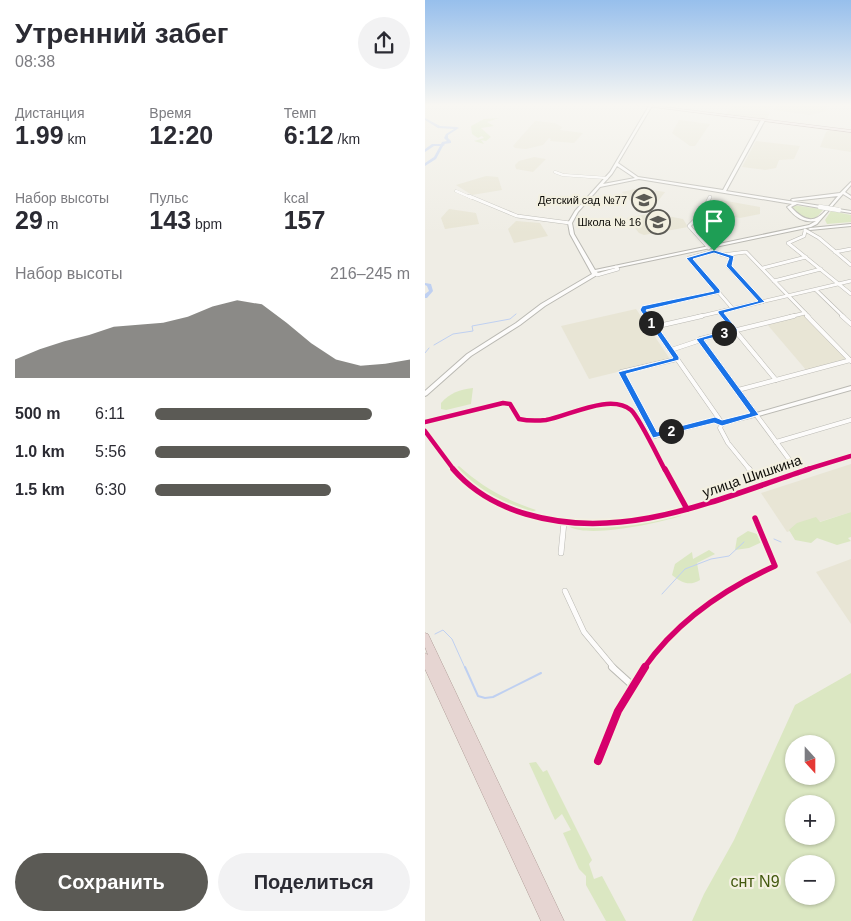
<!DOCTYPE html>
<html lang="ru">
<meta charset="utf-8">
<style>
body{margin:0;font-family:Helvetica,sans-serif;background:#f2f2f3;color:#2b2b33;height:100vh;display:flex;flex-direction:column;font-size:19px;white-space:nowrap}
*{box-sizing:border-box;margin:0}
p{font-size:16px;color:#7c7c81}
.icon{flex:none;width:28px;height:28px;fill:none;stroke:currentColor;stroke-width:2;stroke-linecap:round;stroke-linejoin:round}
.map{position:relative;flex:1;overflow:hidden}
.details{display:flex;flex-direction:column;background:#fff;width:425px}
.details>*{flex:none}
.needle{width:32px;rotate:159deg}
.tools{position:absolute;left:360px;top:735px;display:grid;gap:10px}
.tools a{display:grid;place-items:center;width:50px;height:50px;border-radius:50%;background:#fff;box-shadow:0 1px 4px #0004;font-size:25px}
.pin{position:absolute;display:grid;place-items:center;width:42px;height:42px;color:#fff;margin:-51px -21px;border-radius:50% 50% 50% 0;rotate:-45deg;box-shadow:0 0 5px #0007}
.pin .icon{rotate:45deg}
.km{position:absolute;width:25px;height:25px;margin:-12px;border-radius:50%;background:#222;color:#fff;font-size:14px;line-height:25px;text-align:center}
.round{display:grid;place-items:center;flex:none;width:52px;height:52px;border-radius:26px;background:#f2f2f3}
.head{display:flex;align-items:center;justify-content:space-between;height:85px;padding:0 15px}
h1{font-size:28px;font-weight:600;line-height:38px}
.metrics{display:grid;grid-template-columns:repeat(3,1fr);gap:8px;height:85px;padding:5px 15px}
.metrics div{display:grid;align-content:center}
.metrics b{font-size:25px;font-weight:600}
.metrics small{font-size:14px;font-weight:400}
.metrics p{font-size:14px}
.chart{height:140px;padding:10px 15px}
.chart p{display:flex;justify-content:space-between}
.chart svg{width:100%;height:90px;margin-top:5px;fill:#5b5a55;opacity:.7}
.action{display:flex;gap:10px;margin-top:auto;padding:10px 15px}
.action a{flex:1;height:58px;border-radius:30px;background:#5b5a55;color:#fff;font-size:20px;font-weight:600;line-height:58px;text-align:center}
.action a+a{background:#f2f2f3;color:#2b2b33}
ul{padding:0 15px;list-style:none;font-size:16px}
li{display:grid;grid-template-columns:80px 60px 1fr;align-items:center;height:38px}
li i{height:12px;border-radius:6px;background:#5b5a55}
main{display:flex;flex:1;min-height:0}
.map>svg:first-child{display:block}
.built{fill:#e8e5d5}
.green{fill:#dbe7c2;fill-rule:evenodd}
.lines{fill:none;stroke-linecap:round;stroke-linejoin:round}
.stream-far1{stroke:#bfd0f1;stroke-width:1}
.stream{stroke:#bfd0f1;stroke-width:2}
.river{fill:#bfd0f1;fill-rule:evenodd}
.street-far4-casing{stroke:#bab9b3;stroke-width:3}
.street-far3-casing{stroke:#bab9b3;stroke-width:4}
.street-far2-casing{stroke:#bab9b3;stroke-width:5}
.street-far1-casing{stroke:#bab9b3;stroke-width:6}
.street-casing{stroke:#bab9b3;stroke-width:8}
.secondary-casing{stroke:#bab9b3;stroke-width:2}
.primary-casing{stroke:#b19e99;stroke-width:1}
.highway-casing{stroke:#b19e99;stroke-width:1}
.street-far4{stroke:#fdfcfb;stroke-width:2.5}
.street-far3{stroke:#fdfcfb;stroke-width:3}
.street-far2{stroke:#fdfcfb;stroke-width:4}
.street-far1{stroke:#fdfcfb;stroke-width:5}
.street{stroke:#fdfcfb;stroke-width:6}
.secondary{fill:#fdfcfb;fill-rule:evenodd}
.primary{fill:#efe4e3;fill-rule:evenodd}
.highway{fill:#e6d5d2;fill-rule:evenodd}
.secondary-bridge-casing{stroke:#bab9b3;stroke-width:5;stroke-linecap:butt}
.secondary-bridge{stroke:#fdfcfb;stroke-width:4.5}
.cycleway-far2-casing{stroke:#f3f0e1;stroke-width:7}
.cycleway-far1-casing{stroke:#f3f0e1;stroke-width:9}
.cycleway-casing{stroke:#f3f0e1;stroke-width:11}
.cycleway-far2{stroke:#d6006c;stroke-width:4.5}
.cycleway-far1{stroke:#d6006c;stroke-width:5.5}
.cycleway{stroke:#d6006c;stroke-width:8}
.route{fill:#1a73e8;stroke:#fff;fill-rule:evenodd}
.labels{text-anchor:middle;stroke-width:4.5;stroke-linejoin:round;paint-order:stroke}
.far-poi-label{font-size:11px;fill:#0c0b07;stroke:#f3f0e1;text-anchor:end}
.street-label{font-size:14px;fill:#0c0b07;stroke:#f3f0e1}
.near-park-label{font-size:16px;fill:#43590f;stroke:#f3f0e1}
</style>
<main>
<section class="details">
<div class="head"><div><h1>Утренний забег</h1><p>08:38</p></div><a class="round"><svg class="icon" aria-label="share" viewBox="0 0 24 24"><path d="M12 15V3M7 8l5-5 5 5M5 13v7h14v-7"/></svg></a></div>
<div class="metrics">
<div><p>Дистанция</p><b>1.99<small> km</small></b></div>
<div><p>Время</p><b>12:20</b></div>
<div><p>Темп</p><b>6:12<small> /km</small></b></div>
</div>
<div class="metrics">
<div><p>Набор высоты</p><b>29<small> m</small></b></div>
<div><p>Пульс</p><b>143<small> bpm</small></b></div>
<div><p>kcal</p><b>157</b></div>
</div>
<div class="chart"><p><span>Набор высоты</span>216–245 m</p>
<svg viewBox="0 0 160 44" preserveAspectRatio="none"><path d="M0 44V35L10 30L20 26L30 23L40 19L50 18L60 17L70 14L80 9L90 6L100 8L110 17L120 27L130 35L140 38L150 37L160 35V44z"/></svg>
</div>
<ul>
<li><b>500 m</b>6:11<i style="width:85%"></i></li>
<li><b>1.0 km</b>5:56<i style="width:100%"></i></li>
<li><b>1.5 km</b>6:30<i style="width:69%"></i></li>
</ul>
<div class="action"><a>Сохранить</a><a>Поделиться</a></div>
</section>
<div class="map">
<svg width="426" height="921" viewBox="0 0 426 921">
<rect width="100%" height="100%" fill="#efede5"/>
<g class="built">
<polygon points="308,104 349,104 345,110 340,111 345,112 342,119 301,114"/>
<polygon points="352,104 382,104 403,105 401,111 385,115 348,110"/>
<polygon points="254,120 285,124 270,146 265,146 247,133"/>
<polygon points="110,121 130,123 137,127 135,130 158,133 149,143 125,141 126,139 124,138 118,145 101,149 90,148 88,146"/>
<polygon points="404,130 426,133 426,152 395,147 401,132"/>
<polygon points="331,141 375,146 369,159 354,160 351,168 340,170 317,167"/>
<polygon points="109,157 121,159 108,172 91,169 90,165 94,161"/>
<polygon points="61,176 73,177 77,190 47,195 31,185"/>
<polygon points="214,188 240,192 227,209 214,211 197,192"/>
<polygon points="296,200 335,207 335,214 315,218 283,212 290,201"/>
<polygon points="24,209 51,213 54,224 20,229 16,218"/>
<polygon points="227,213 258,219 263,227 219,235 214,233 202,218"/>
<polygon points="91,221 115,223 123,236 89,243 83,229"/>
<polygon points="211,309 245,359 164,379 136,326"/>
<polygon points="379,315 423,360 382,371 341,323"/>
<polygon points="426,464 426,512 362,532 336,493"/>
<polygon points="426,559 426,624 391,572"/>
</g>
<g class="green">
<polygon points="74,118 62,122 69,126 56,128 66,137 61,141 56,140 59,144 49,141 59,138 57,136 53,138 47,134 46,126 59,119"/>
<polygon points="368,205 395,209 398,210 390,219 381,220 365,207"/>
<polygon points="406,211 426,215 426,222 402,224 400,220"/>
<path d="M48,388L46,404L21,410L16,409V403C25,393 33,390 48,388Z"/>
<path d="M34,466C57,487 81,500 111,510L106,513C76,504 52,489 30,468Z"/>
<polygon points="426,512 426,537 423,538 426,541 412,545 392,538 386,543 370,540 364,530 372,523 391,517 395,522"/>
<path d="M255,513L256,516C233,523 166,538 145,527V525H201Z"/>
<polygon points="323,531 332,534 337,542 324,548 310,550 312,538"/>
<path d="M284,550L290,554L272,563L275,580C264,587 256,582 247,575L250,564L267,552L268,559Z"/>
<path d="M426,673V921H267L279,894L309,840L370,705ZM369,744H401V776H369ZM369,804H401V836H369ZM369,864H401V896H369Z"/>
<polygon points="111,762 118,772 122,770 167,860 164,864 169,879 177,876 201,921 181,921 161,885 161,876 154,869 138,833 146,830 137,814 130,820 104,763"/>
</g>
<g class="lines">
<g class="stream-far1">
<polyline points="9,345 28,334 48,331 47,326 85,319 91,314"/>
<polyline points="0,353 4,348"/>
<polyline points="349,539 356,542"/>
<polyline points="237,594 260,569 286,559 304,556 319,542"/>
<polyline points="10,634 18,630 27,639 40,668"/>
</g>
<polyline class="stream" points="40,667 53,696 60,698 68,697 116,673"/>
<g class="river">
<polygon points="0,118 15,126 32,127 34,128 23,135 23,138 26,141 26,143 19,144 20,145 18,146 11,159 0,166 0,163 9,157 15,146 9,146 0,152 0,149 7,144 16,144 17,142 22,141 19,138 21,134 29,129 13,128 0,120"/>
<polygon points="0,283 6,284 8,291 2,298 0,298 0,294 4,291 2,286 0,285"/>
</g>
<defs>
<g id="street-far4">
<polyline points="130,172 138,175 182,178"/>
<polyline points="31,191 47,198"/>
</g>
<g id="street-far3">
<polyline points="44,196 92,216 145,223"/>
<polyline points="380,230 394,238 426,265"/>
<polyline points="380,231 379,236 363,243 426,294"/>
<polyline points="288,247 289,251 264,258 308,309"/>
<polyline points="284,248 264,226 277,213 285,197"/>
<polyline points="289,251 307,258 303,266 337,302"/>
<polyline points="410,252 426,249"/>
<polyline points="297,255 321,252 384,317"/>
<polyline points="338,268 381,257"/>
<polyline points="171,273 172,275 193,269 191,267"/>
<polyline points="349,281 396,269"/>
<polyline points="391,290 419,317"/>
<polyline points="295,312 299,317"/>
<polyline points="223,317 218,310 219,308 293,292"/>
<polyline points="272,317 426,281"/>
<polyline points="364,317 380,313"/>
</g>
<g id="street-far2">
<polyline points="222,316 297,423 295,428 303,443 325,470"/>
<polyline points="298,316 351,380"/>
<polyline points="369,316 275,339 372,470"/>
<polyline points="382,316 426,361"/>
<polyline points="417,316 426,324"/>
<polyline points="229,327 277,316"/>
<polyline points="246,350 276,340"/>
<polyline points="252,359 196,372 230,436 290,420 295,422"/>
<polyline points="313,390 426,360"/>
<path d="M0,422L78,403L85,404L94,419C103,421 111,421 121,420C144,416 185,393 206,410C214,417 234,459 240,470"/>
<polyline points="297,423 330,415"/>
<polyline points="0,431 29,470"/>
<polyline points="351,442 426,420"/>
<polyline points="380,470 426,456"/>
</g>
<g id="street-far1">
<path d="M28,469C47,491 74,506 101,514C198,543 293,499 384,469"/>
<polyline points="240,469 262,509"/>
<polyline points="324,469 337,485"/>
<polyline points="371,469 373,472"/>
<polyline points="136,553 139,522"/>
<polyline points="140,591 159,632 189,668"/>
<path d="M219,668C252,621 299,589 350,566L330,518"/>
</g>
<g id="street">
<polyline points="187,667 207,685"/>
<polyline points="173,761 193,711 220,667"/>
</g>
<g id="secondary">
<path d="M225,104H228L193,163L213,177L298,190L336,120L338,119L340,120L301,191L396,206L397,207L395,208L372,204L366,207C389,232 397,214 413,196L368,201L366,200L367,199L415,193L426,182V185L420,192L426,196V199L418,194L392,224L386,227L171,272L172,274V275L120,306L95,325L46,356L2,395L0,396V391L42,354L91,323L116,304L167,274L145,234L143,223L150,211L185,172ZM192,166L210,178L178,184L187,174ZM214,179L367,204L362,207C370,217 378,223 391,221L384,225L170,270L149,234L147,223L153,212L175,187Z"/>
<polygon points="413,209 426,211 426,213 413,211"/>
<polygon points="426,224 426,226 385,230 383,229 385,228"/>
<polygon points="426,386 426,390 330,417 327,415 328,414"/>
</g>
<polygon id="primary" points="204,104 215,104 426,130 426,132"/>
<polygon id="highway" points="0,633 3,634 139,921 116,921 0,669 0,653 3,655 0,647"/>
</defs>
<use href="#street-far4" class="street-far4-casing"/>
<use href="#street-far3" class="street-far3-casing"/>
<use href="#street-far2" class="street-far2-casing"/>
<use href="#street-far1" class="street-far1-casing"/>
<use href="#street" class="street-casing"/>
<use href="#secondary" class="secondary-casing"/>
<use href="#primary" class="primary-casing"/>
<use href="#highway" class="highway-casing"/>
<use href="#street-far4" class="street-far4"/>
<use href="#street-far3" class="street-far3"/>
<use href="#street-far2" class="street-far2"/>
<use href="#street-far1" class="street-far1"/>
<use href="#street" class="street"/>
<use href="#secondary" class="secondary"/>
<use href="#primary" class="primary"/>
<use href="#highway" class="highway"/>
<defs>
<polyline id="secondary-bridge" points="395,207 414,210"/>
</defs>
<use href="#secondary-bridge" class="secondary-bridge-casing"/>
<use href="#secondary-bridge" class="secondary-bridge"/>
<defs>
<g id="cycleway-far2">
<path d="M0,422L78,403L85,404L94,419C103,421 111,421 121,420C144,416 185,393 206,410C214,417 234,459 240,470"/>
<polyline points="0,431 29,470"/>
<polyline points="380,470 426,456"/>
</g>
<g id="cycleway-far1">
<path d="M28,469C47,491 74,506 101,514C198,543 293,499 384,469"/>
<polyline points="240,469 262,509"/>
<path d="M219,668C252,621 299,589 350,566L330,518"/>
</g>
<polyline id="cycleway" points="173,761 193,711 220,667"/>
</defs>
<use href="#cycleway-far2" class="cycleway-far2-casing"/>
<use href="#cycleway-far1" class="cycleway-far1-casing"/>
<use href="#cycleway" class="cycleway-casing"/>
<use href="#cycleway-far2" class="cycleway-far2"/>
<use href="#cycleway-far1" class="cycleway-far1"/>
<use href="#cycleway" class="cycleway"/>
</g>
<linearGradient id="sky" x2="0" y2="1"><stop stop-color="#97bfec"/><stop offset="0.45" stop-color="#f8f7f3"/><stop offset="1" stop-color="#f8f7f3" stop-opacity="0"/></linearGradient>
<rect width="426" height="233" fill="url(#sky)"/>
<path class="route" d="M289,250L309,256L307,266L340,302L299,313L312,329V332L279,340L334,415L297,426L289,423L228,438L193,372L248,358L215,310L217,306L289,291L261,258ZM289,253L304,258L301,266L333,301L293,311V313L306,329L271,339L325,413L297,420L290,417L232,432L201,374L254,360V357L221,310L295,293V290L268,259Z"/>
<defs>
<symbol id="school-ring" viewBox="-11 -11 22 22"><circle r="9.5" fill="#f3f0e1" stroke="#5b5a55" stroke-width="1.5"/><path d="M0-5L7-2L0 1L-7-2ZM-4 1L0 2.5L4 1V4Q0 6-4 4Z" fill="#5b5a55"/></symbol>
</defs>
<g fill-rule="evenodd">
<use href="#school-ring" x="205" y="186" width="28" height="28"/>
<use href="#school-ring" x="219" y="208" width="28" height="28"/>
</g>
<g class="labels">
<g class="far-poi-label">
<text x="202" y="204">Детский сад №77</text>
<text x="216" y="226">Школа № 16</text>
</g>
<g class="street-label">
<text transform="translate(327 476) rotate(-19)" y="5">улица Шишкина</text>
</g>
<g class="near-park-label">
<text x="330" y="887">снт N9</text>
</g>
</g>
</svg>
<div class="tools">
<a><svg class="needle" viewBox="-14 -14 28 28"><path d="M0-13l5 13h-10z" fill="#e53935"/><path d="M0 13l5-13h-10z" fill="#7c7c81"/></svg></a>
<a>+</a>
<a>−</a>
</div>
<div class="pin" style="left:289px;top:251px;background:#1e9e55"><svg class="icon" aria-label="arrive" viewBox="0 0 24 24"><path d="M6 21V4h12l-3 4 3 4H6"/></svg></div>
<b class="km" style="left:226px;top:323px">1</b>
<b class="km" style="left:246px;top:431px">2</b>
<b class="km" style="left:299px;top:333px">3</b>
</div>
</main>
